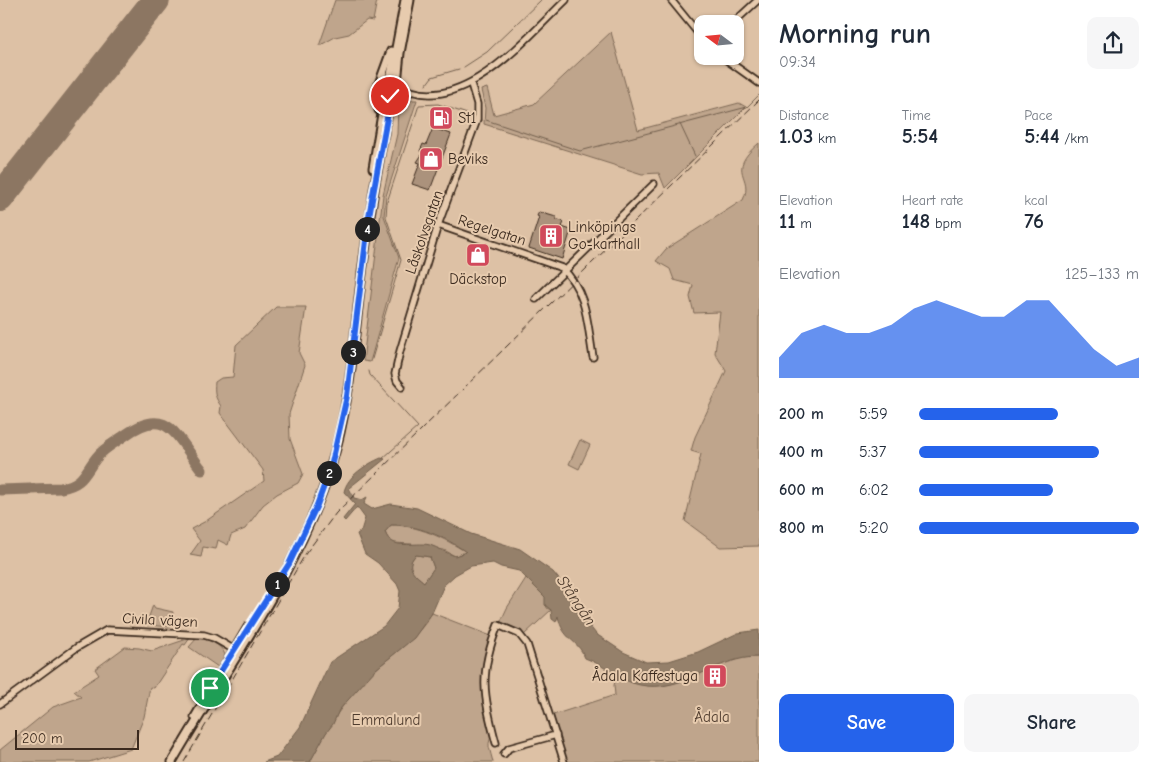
<!DOCTYPE html>
<meta charset="utf-8">
<style>
body{margin:0;font-family:"Comic Neue",sans-serif;background:#f6f6f7;color:#1f2937;height:100vh;display:flex;flex-direction:column;font-size:19px;white-space:nowrap}
*{box-sizing:border-box;margin:0}
p{font-size:16px;color:#747a83}
.icon{flex:none;width:28px;height:28px;fill:none;stroke:currentColor;stroke-width:2;stroke-linecap:round;stroke-linejoin:round}
.map{position:relative;flex:1;overflow:hidden}
.sheet{display:flex;flex-direction:column;background:#fff;width:400px}
.sheet>*{flex:none}
.needle{width:32px;rotate:286deg}
.buttons{position:absolute;left:694px;top:15px;display:grid;gap:10px}
.buttons a{display:grid;place-items:center;width:50px;height:50px;border-radius:10px;background:#fff;box-shadow:0 1px 4px #0004;font-size:25px}
.scale{position:absolute;left:15px;bottom:12px;width:124px;box-sizing:border-box;padding-left:5px;border:2px solid #3b2a1e;border-top:0;font-size:14px;line-height:18px;white-space:nowrap;color:#3b2a1e;-webkit-text-stroke:4px #e7cbae;paint-order:stroke}
.pin{position:absolute;display:grid;place-items:center;width:42px;height:42px;color:#fff;margin:-21px;border:2px solid #fff;border-radius:50%;box-shadow:0 1px 5px #0007}
.km{position:absolute;width:25px;height:25px;margin:-12px;border-radius:50%;background:#222;color:#fff;font-size:14px;line-height:25px;text-align:center}
.round{display:grid;place-items:center;flex:none;width:52px;height:52px;border-radius:10px;background:#f6f6f7}
.head{display:flex;align-items:center;justify-content:space-between;height:85px;padding:0 20px}
h1{font-size:28px;font-weight:600;line-height:38px}
.stats{display:grid;grid-template-columns:repeat(3,1fr);gap:8px;height:85px;padding:5px 20px}
.stats div{display:grid;align-content:center}
.stats b{font-size:21px;font-weight:600}
.stats small{font-size:14px;font-weight:400}
.stats p{font-size:14px}
.chart{height:140px;padding:10px 20px}
.chart p{display:flex;justify-content:space-between}
.chart svg{width:100%;height:90px;margin-top:5px;fill:#2563eb;opacity:.7}
.primary-button{display:flex;gap:10px;margin-top:auto;padding:10px 20px}
.primary-button a{flex:1;height:58px;border-radius:10px;background:#2563eb;color:#fff;font-size:20px;font-weight:600;line-height:58px;text-align:center}
.primary-button a+a{background:#f6f6f7;color:#1f2937}
ul{padding:0 20px;list-style:none;font-size:16px}
li{display:grid;grid-template-columns:80px 60px 1fr;align-items:center;height:38px}
li i{height:12px;border-radius:6px;background:#2563eb}
main{display:flex;flex:1;min-height:0}
.map>svg:first-child{display:block}
.green{fill:#bfa58c;stroke:#7d6855}
.water{fill:#95806a;stroke:#715e4c;fill-rule:evenodd}
.lines{fill:none;stroke-linecap:round;stroke-linejoin:round}
.stream{stroke:#715e4c;stroke-width:1}
.taxiway{stroke:#8c7662;stroke-width:11}
.runway{stroke:#8c7662;stroke-width:28}
.building{fill:#ab927b;stroke:#3b2a1e}
.minor-casing{stroke:#3b2a1e;stroke-width:9}
.major-casing{stroke:#3b2a1e;stroke-width:11}
.minor{stroke:#e7cbae;stroke-width:5.5}
.major{stroke:#e7cbae;stroke-width:7}
.rail{stroke:#3b2a1e;stroke-width:1;stroke-dasharray:8 4;stroke-linecap:butt}
.route-casing{stroke:#fff;stroke-width:10}
.route{stroke:#2563eb;stroke-width:6}
.labels{text-anchor:middle;stroke-width:4;stroke-linejoin:round;paint-order:stroke}
.poi-label{font-size:15px;fill:#3b2a1e;stroke:#e7cbae;text-anchor:start}
.street-label{font-size:15px;fill:#3b2a1e;stroke:#e7cbae}
.park-label{font-size:15px;fill:#4f3c2e;stroke:#e7cbae}
.water-label{font-size:16px;font-style:italic;fill:#4d3b2d;stroke:#e7cbae}
</style>
<main>
<div class="map">
<svg width="759" height="762" viewBox="0 0 759 762">
<rect width="100%" height="100%" fill="#ddc1a5"/>
<filter id="ink" filterUnits="userSpaceOnUse"><feTurbulence type="fractalNoise" baseFrequency=".02" numOctaves="2"/><feDisplacementMap in="SourceGraphic" scale="10" xChannelSelector="R" yChannelSelector="G"/><feConvolveMatrix kernelMatrix="1 2 1 2 8 2 1 2 1" color-interpolation-filters="sRGB"/></filter>
<g filter="url(#ink)">
<g class="green">
<polygon points="335,0 377,0 373,21 367,20 349,34 335,37 319,46"/>
<polygon points="611,32 638,130 739,103 746,107 665,188 659,173 642,174 484,124 485,108 481,90 487,88 494,115 534,104"/>
<polygon points="403,100 417,100 386,196 384,216 399,258 370,362 363,361 383,195 397,134 398,105"/>
<path d="M759,143V546L720,547L685,521L701,454L691,451L695,437L726,371L715,353L720,312L694,313L690,297L693,285L674,280L670,269L656,261L666,249L743,200C755,175 724,173 759,143Z"/>
<path d="M276,307H306L299,353L305,365L289,414L290,439L303,474L298,483L277,494L263,505L245,529L231,535L228,545L218,540L216,549L203,547L201,557L190,555L200,541L191,529L206,521L264,481L263,470L220,413L221,406C215,398 214,392 215,382L221,378L233,377L236,345Z"/>
<polygon points="580,440 590,445 579,469 569,464"/>
<path d="M391,525C418,525 444,538 466,552L455,556L444,550L411,544L394,543L388,539L385,532Z"/>
<path d="M416,555L430,557L434,568L424,582C415,574 403,567 416,555Z"/>
<polygon points="526,578 546,597 547,608 551,610 524,635 500,623 507,608"/>
<polygon points="153,605 155,608 173,612 171,627 146,625"/>
<path d="M432,613L491,636C478,678 483,690 491,732C492,737 488,742 489,747C490,752 492,757 493,762H310C327,728 346,696 374,671C395,652 417,639 432,613Z"/>
<polygon points="190,638 185,645 183,644 154,688 150,687 144,717 131,749 89,762 0,762 0,750 53,707 81,697 74,691 99,675 95,669 125,647 139,648 152,651"/>
<path d="M197,638C207,639 222,644 225,655L218,667L189,647Z"/>
<path d="M759,657V762H567L553,715L615,695L614,685L617,676C679,706 704,655 759,657Z"/>
</g>
<path class="water" d="M381,458L385,459L349,488L354,498L362,500L367,497L364,504L372,509L391,504L417,508L471,534L520,549L553,572L572,595L584,619L596,634L623,652L646,662L669,661L698,652L738,633L759,630V657C717,656 683,694 640,685C619,681 605,665 585,658C577,638 563,641 558,616L556,622L552,619L551,610L545,605V597L519,571L501,567L493,563L471,566L455,575L444,585L432,613L414,638L376,669L339,710L333,724L326,733L310,762H264L277,757L300,727L330,662L384,626L398,608L400,591L397,584L378,563L365,554L357,534L361,531L365,518L357,507L345,521L343,519L355,504L344,492C347,476 367,464 381,458ZM391,525C416,524 446,537 466,552L455,556C446,553 439,548 430,545C414,541 392,552 385,532ZM416,555L430,557L434,568L424,582C415,575 404,566 416,555Z"/>
<g class="lines">
<g class="stream">
<polyline points="464,67 487,52 541,0"/>
<polyline points="426,85 432,77 459,69"/>
<polyline points="486,120 580,151 747,107 759,95"/>
<polyline points="680,124 695,156"/>
<polyline points="372,359 401,260 386,217 387,202 419,105 438,104 470,115"/>
<polyline points="369,371 370,375 418,427 382,459"/>
</g>
<path class="taxiway" d="M0,490L61,488C84,484 84,473 97,457C104,448 116,442 124,436C168,403 176,437 202,470"/>
<polyline class="runway" points="0,198 156,0"/>
</g>
<g class="building">
<polygon points="433,128 451,134 430,190 412,184 420,163 417,162 423,153 420,151 423,144 426,145"/>
<polygon points="539,212 556,217 556,219 564,222 562,227 571,230 562,259 529,248 539,217 537,216"/>
</g>
<g class="lines">
<defs>
<g id="minor">
<polyline points="671,0 702,38"/>
<polyline points="732,24 758,0"/>
<polyline points="721,56 759,83"/>
<path d="M398,85C459,122 528,36 566,0"/>
<polyline points="396,94 411,92"/>
<path d="M438,225L562,268C588,293 587,323 593,357"/>
<polyline points="536,299 654,184"/>
<polyline points="402,387 397,381 395,374 400,351 438,225 477,120 477,104 471,84"/>
<polyline points="0,704 76,648 107,630 204,635 214,638 238,652"/>
<path d="M496,743C483,695 479,673 498,625L519,634L527,644L564,762"/>
<polyline points="504,754 509,748 556,735"/>
</g>
<g id="major">
<polyline points="397,83 400,53 410,0"/>
<polyline points="379,110 379,84 391,51"/>
<polyline points="373,168 383,108 384,86 391,75 405,0"/>
<polyline points="195,717 248,627"/>
<path d="M172,762C227,667 298,572 331,466C349,409 353,349 360,290C367,229 377,168 389,107L393,96"/>
</g>
</defs>
<use href="#minor" class="minor-casing"/>
<use href="#major" class="major-casing"/>
<use href="#minor" class="minor"/>
<use href="#major" class="major"/>
<polyline class="rail" points="184,762 306,553 336,513 759,100"/>
</g>
</g>
<g class="lines" filter="url(#ink)">
<defs>
<polyline id="route" points="210,688 289,564 317,505 331,467 347,396 369,216 389,107 393,96 390,96"/>
</defs>
<use href="#route" class="route-casing"/>
<use href="#route" class="route"/>
</g>
<defs>
<symbol id="fuel-square" viewBox="-11 -11 22 22"><rect x="-9" y="-9" width="18" height="18" rx="4" fill="#d1495b" stroke="#e7cbae"/><path d="M-5.5-6h7V0h2V4h1.3V-2.5L3-4.5l.8-.8L6-3V5H2.5V1h-1V6h-7ZM-4.2-4.7v3.2H.2V-4.7Z" fill="#fff"/></symbol>
<symbol id="shop-square" viewBox="-11 -11 22 22"><rect x="-9" y="-9" width="18" height="18" rx="4" fill="#d1495b" stroke="#e7cbae"/><path d="M-5-2.5h2.3a2.7 3.5 0 0 1 5.4 0H5L5.5 6h-11ZM-1.5-2.5h3a1.5 2.3 0 0 0-3 0Z" fill="#fff"/></symbol>
<symbol id="building-square" viewBox="-11 -11 22 22"><rect x="-9" y="-9" width="18" height="18" rx="4" fill="#d1495b" stroke="#e7cbae"/><path d="M-4-6H4V6H1V3H-1V6H-4ZM-2.5-4.3h1.7v1.8h-1.7ZM.8-4.3h1.7v1.8H.8ZM-2.5-1h1.7V.8h-1.7ZM.8-1h1.7V.8H.8Z" fill="#fff"/></symbol>
</defs>
<g fill-rule="evenodd">
<use href="#fuel-square" x="427" y="104" width="28" height="28"/>
<use href="#shop-square" x="417" y="145" width="28" height="28"/>
<use href="#building-square" x="537" y="222" width="28" height="28"/>
<use href="#shop-square" x="464" y="241" width="28" height="28"/>
<use href="#building-square" x="701" y="662" width="28" height="28"/>
</g>
<g class="labels">
<g class="poi-label">
<text x="458" y="123">St1</text>
<text x="448" y="164">Beviks</text>
<text x="568" y="232">Linköpings<tspan x="568" dy="17">Go-karthall</tspan></text>
<text x="478" y="284" text-anchor="middle">Däckstop</text>
<text x="698" y="681" text-anchor="end">Ådala Kaffestuga</text>
</g>
<g class="street-label">
<text transform="translate(492 230) rotate(18)" y="5">Regelgatan</text>
<text transform="translate(424 232) rotate(-71)" y="5">Låskolvsgatan</text>
<text transform="translate(160 620) rotate(3)" y="5">Civila vägen</text>
</g>
<g class="park-label">
<text x="712" y="722">Ådala</text>
<text x="386" y="725">Emmalund</text>
</g>
<g class="water-label">
<text transform="translate(577 600) rotate(56)" y="6">Stångån</text>
</g>
</g>
</svg>
<div class="buttons">
<a><svg class="needle" viewBox="-14 -14 28 28"><path d="M0-13l5 13h-10z" fill="#e53935"/><path d="M0 13l5-13h-10z" fill="#747a83"/></svg></a>
</div>
<div class="scale">200 m</div>
<div class="pin" style="left:210px;top:688px;background:#1e9e55"><svg class="icon" aria-label="arrive" viewBox="0 0 24 24"><path d="M6 21V4h12l-3 4 3 4H6"/></svg></div>
<div class="pin" style="left:390px;top:96px;background:#d93025"><svg class="icon" aria-label="check" viewBox="0 0 24 24"><path d="M5 12l5 5 9-10"/></svg></div>
<b class="km" style="left:277px;top:584px">1</b>
<b class="km" style="left:329px;top:473px">2</b>
<b class="km" style="left:353px;top:352px">3</b>
<b class="km" style="left:367px;top:229px">4</b>
</div>
<section class="sheet">
<div class="head"><div><h1>Morning run</h1><p>09:34</p></div><a class="round"><svg class="icon" aria-label="share" viewBox="0 0 24 24"><path d="M12 15V3M7 8l5-5 5 5M5 13v7h14v-7"/></svg></a></div>
<div class="stats">
<div><p>Distance</p><b>1.03<small> km</small></b></div>
<div><p>Time</p><b>5:54</b></div>
<div><p>Pace</p><b>5:44<small> /km</small></b></div>
</div>
<div class="stats">
<div><p>Elevation</p><b>11<small> m</small></b></div>
<div><p>Heart rate</p><b>148<small> bpm</small></b></div>
<div><p>kcal</p><b>76</b></div>
</div>
<div class="chart"><p><span>Elevation</span>125–133 m</p>
<svg viewBox="0 0 160 44" preserveAspectRatio="none"><path d="M0 44V34L10 22L20 18L30 22L40 22L50 18L60 10L70 6L80 10L90 14L100 14L110 6L120 6L130 18L140 30L150 38L160 34V44z"/></svg>
</div>
<ul>
<li><b>200 m</b>5:59<i style="width:63%"></i></li>
<li><b>400 m</b>5:37<i style="width:82%"></i></li>
<li><b>600 m</b>6:02<i style="width:61%"></i></li>
<li><b>800 m</b>5:20<i style="width:100%"></i></li>
</ul>
<div class="primary-button"><a>Save</a><a>Share</a></div>
</section>
</main>
